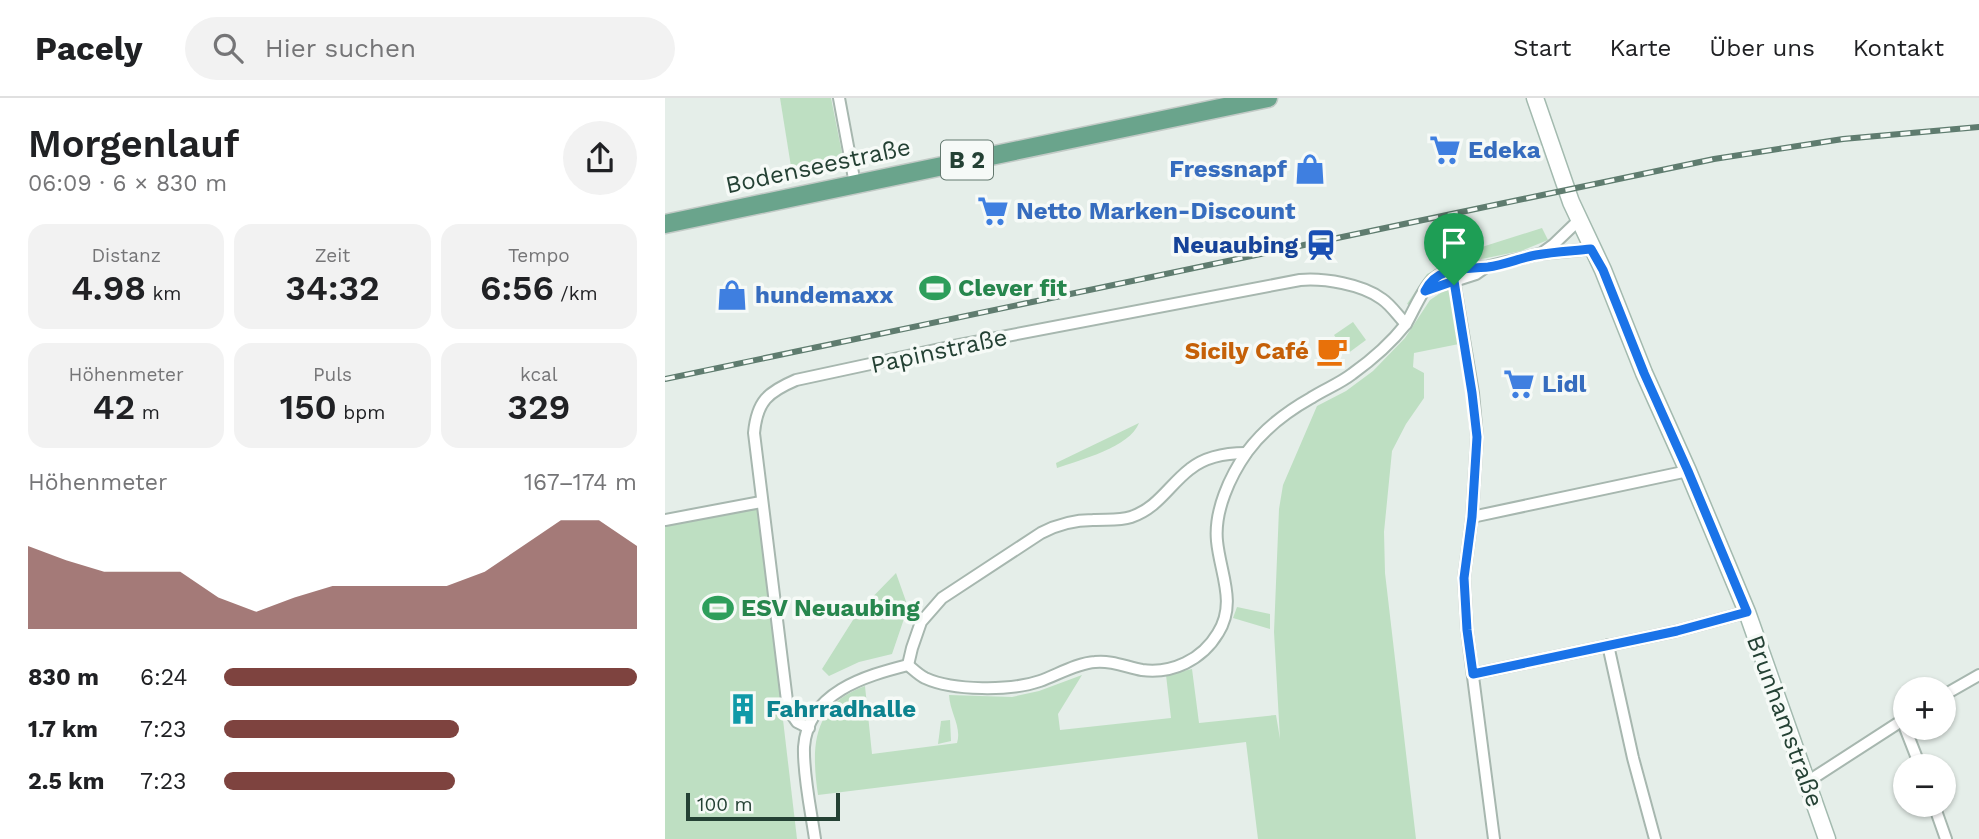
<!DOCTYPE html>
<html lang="de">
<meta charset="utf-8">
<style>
body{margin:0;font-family:"Work Sans",sans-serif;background:#f2f2f2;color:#202124;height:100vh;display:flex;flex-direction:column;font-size:26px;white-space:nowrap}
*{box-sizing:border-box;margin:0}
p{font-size:23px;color:#757577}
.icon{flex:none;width:38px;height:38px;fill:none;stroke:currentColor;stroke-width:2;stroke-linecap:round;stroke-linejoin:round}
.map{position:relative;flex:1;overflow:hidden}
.sheet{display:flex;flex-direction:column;background:#fff;width:665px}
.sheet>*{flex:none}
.buttons{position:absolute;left:1228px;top:579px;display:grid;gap:14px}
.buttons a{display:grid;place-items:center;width:63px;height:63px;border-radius:50%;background:#fff;box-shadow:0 2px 5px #0004;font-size:35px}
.scale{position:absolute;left:21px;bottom:18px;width:154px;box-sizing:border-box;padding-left:7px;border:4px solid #244134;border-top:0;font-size:19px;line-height:24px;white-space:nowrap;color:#244134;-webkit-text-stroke:5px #f6faf7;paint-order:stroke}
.pin{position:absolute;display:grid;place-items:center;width:60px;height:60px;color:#fff;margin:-72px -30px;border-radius:50% 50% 50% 0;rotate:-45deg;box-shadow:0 0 7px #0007}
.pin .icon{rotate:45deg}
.round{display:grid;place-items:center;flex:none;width:74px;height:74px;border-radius:37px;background:#f2f2f2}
.head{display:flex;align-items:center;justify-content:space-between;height:119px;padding:0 28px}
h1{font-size:38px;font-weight:600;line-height:52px}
.stats{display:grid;grid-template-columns:repeat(3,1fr);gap:10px;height:119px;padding:7px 28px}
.stats div{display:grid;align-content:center;border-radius:18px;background:#f2f2f2;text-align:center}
.stats b{font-size:35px;font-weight:600}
.stats small{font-size:19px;font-weight:400}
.stats p{font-size:19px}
.chart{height:196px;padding:14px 28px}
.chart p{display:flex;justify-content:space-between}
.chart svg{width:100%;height:126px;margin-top:7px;fill:#7e433f;opacity:.7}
ul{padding:0 28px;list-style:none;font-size:23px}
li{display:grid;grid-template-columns:112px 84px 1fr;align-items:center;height:52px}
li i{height:18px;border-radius:9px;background:#7e433f}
header{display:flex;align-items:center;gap:42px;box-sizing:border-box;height:98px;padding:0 35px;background:#fff;border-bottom:2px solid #e0e0e0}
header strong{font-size:33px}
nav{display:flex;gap:38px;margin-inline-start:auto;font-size:24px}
.search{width:490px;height:63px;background:#f2f2f2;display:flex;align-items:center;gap:18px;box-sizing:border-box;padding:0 24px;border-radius:38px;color:#757577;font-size:26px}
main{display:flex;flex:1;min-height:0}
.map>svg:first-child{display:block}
.green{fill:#bedfc2}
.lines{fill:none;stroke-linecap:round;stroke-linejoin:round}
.street-casing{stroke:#a7b7af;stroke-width:14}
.secondary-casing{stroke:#a3baaf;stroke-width:19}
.primary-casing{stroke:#c2cac6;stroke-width:21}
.street{stroke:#fff;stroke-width:10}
.secondary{stroke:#fff;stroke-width:16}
.primary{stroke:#6aa48c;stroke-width:18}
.rail-casing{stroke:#5f7c6f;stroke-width:6}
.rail{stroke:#f6faf7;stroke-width:3.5;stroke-dasharray:10;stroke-linecap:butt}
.route-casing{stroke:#fff;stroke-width:14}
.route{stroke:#1a73e8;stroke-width:9}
.labels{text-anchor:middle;stroke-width:7;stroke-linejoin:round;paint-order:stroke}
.shield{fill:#f6faf7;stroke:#63786e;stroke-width:2}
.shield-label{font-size:23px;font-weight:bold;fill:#244134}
.shop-label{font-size:24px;font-weight:bold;fill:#366cbe;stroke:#f6faf7;text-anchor:start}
.street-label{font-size:24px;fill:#244134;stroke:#f6faf7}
.transit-label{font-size:24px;font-weight:bold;fill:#164399;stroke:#f6faf7;text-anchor:end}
.leisure-label{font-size:24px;font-weight:bold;fill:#27864d;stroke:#f6faf7;text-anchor:start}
.food-label{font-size:24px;font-weight:bold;fill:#c56008;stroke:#f6faf7;text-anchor:end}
.culture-label{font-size:24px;font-weight:bold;fill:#0d838f;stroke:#f6faf7;text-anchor:start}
</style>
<header>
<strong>Pacely</strong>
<div class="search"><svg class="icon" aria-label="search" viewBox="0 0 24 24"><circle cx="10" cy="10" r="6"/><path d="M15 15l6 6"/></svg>Hier suchen</div>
<nav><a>Start</a><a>Karte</a><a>Über uns</a><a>Kontakt</a></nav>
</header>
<main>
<section class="sheet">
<div class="head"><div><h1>Morgenlauf</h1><p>06:09 · 6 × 830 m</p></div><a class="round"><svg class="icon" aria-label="share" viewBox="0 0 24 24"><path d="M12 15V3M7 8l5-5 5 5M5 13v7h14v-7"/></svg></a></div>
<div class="stats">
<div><p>Distanz</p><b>4.98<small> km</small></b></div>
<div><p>Zeit</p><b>34:32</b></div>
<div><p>Tempo</p><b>6:56<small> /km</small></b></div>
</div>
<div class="stats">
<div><p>Höhenmeter</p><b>42<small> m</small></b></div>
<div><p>Puls</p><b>150<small> bpm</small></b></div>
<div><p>kcal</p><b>329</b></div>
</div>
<div class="chart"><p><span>Höhenmeter</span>167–174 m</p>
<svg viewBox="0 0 160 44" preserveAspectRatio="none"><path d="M0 44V15L10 20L20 24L30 24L40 24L50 33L60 38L70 33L80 29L90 29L100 29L110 29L120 24L130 15L140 6L150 6L160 15V44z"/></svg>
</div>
<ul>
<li><b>830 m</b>6:24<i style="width:100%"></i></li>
<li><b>1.7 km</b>7:23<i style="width:57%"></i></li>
<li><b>2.5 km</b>7:23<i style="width:56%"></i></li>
</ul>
</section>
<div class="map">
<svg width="1314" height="741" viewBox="0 0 1314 741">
<rect width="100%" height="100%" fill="#e5eee9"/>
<g class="green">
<polygon points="115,0 166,0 180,70 128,81"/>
<polygon points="877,130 883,142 856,153 802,164 801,154"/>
<polygon points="793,159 795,166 746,208 742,206 762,176"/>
<path d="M783,190L794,246L749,255L748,269L759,275V300L741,326L727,353L719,434L720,475L751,741H593L581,644L153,697C146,649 147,607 200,588L207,656L292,645C297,629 285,615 284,597L347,599L374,593L417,577L393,616L395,632L506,620L501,577L527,571L534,625L611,617L615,641L609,534L614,411L618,387L652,308L681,293L708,273L740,240L765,202Z"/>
<polygon points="688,224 701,242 682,256 669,237"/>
<path d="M474,325C465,349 415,362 392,370L391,365Z"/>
<polygon points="92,400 132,741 0,741 0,420"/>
<polygon points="231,475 243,509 227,556 194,564 164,578 157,571 193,514"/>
<polygon points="572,509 605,516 605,531 568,520"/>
<polygon points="285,622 286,643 273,646 276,623"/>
</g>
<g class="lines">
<defs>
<g id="street">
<polyline points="174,0 190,86"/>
<polyline points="877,155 888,147 914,122"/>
<polyline points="789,183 808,295 812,339 807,419 799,480 802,532 829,741"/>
<polyline points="761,192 811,176 821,169 874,156 927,151"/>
<polyline points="807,419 1023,373"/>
<polyline points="0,422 96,404"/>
<polyline points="943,547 968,660 990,741"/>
<path d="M243,567C249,572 254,577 260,580C288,593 346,593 375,583C392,577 412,565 430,564C446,562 461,569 477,572C507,576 537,562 553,535C572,505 555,475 552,443C549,413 565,378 582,354C599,331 621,314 646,300C660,291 674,286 687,276C708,261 726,245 741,226"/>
<path d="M243,567L247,550L256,524L277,500L376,435C393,426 409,422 428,422C441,421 454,423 466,419C493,410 504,387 525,371C541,358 561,355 581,355"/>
<polyline points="808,576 1012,533 1082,514"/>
<polyline points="1279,597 1314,577"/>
<polyline points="1237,622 1255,668"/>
<path d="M144,630L132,624L123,611L89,335C92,303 103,294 131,282L289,248L635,182C659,180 697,186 717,201C726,207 733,218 741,226C748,214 758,190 767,182C780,170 805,167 821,169"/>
<polyline points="1142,684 1241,620"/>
<polyline points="1269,707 1281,741"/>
<path d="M150,741C146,713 138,677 139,649C143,594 200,578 243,567"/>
</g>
<polyline id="secondary" points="870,0 906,104 938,172 979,275 1023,373 1082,514 1162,741"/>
<polyline id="primary" points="0,126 603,0"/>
</defs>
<use href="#street" class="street-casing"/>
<use href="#secondary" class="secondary-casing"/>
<use href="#primary" class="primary-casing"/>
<use href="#street" class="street"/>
<use href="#secondary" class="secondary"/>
<use href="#primary" class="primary"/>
<defs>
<polyline id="rail" points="0,281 1049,61 1178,41 1314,29"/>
</defs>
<use href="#rail" class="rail-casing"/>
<use href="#rail" class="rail"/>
</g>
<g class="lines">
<defs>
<path id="route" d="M926,151L938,172L979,275L1023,373L1082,514L1012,533L808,576L802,532L799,480L807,419L812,339L807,295L789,183L760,193C772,168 800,171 823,169C839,167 855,160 871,157C889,154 908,153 926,151Z"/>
</defs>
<use href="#route" class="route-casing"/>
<use href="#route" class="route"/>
</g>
<defs>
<symbol id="supermarket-bare" viewBox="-9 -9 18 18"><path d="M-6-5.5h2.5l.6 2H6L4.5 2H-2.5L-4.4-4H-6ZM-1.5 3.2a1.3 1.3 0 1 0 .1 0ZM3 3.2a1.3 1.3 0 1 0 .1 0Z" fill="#3f7fe0" stroke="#f6faf7" stroke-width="2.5" paint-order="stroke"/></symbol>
<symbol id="shop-bare" viewBox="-9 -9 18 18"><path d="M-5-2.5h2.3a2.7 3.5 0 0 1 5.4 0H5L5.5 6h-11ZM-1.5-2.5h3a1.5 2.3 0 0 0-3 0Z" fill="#3f7fe0" stroke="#f6faf7" stroke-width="2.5" paint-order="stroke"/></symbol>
<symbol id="station-bare" viewBox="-9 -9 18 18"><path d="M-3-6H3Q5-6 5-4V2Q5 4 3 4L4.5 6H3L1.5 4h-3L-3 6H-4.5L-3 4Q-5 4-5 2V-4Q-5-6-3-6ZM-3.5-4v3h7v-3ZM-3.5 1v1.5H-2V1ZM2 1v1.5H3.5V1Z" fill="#1a4fb4" stroke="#f6faf7" stroke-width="2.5" paint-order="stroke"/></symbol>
<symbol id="stadium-bare" viewBox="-9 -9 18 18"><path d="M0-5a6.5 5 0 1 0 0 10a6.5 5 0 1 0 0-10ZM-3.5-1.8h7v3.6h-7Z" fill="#2e9e5b" stroke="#f6faf7" stroke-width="2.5" paint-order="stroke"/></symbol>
<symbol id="cafe-bare" viewBox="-9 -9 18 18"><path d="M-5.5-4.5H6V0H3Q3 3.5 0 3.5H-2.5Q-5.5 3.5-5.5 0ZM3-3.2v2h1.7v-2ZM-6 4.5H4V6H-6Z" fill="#e8710a" stroke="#f6faf7" stroke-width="2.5" paint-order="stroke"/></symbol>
<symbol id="building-bare" viewBox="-9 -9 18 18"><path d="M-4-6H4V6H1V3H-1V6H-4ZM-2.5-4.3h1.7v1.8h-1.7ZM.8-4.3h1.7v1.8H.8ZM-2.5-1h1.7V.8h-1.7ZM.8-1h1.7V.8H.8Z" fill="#0f9aa8" stroke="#f6faf7" stroke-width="2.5" paint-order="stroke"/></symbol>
</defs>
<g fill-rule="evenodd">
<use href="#supermarket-bare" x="758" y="30" width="44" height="44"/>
<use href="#shop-bare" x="623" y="49" width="44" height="44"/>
<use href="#supermarket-bare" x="306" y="91" width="44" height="44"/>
<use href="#station-bare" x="634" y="125" width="44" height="44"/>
<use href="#stadium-bare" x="248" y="168" width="44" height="44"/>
<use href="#shop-bare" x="45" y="175" width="44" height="44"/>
<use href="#cafe-bare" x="645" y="231" width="44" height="44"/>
<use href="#supermarket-bare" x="832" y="264" width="44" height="44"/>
<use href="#stadium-bare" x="31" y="488" width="44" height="44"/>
<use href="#building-bare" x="56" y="589" width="44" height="44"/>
</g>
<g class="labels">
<rect class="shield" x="276" y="42.5" width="52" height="39" rx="5"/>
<g class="shield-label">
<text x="302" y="70">B 2</text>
</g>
<g class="shop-label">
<text x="803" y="60">Edeka</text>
<text x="622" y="79" text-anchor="end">Fressnapf</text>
<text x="351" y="121">Netto Marken-Discount</text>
<text x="90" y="205">hundemaxx</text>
<text x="877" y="294">Lidl</text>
</g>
<g class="street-label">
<text transform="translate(153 68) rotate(-12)" y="8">Bodenseestraße</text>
<text transform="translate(274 253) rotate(-12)" y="8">Papinstraße</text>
<text transform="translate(1120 623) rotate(70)" y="8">Brunhamstraße</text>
</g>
<g class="transit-label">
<text x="633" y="155">Neuaubing</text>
</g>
<g class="leisure-label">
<text x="293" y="198">Clever fit</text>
<text x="76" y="518">ESV Neuaubing</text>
</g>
<g class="food-label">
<text x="644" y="261">Sicily Café</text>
</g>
<g class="culture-label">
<text x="101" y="619">Fahrradhalle</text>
</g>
</g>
</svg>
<div class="buttons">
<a>+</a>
<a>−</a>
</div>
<div class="scale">100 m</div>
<div class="pin" style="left:789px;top:187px;background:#1e9e55"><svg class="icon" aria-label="arrive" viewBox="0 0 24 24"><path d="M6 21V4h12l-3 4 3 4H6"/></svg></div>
</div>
</main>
